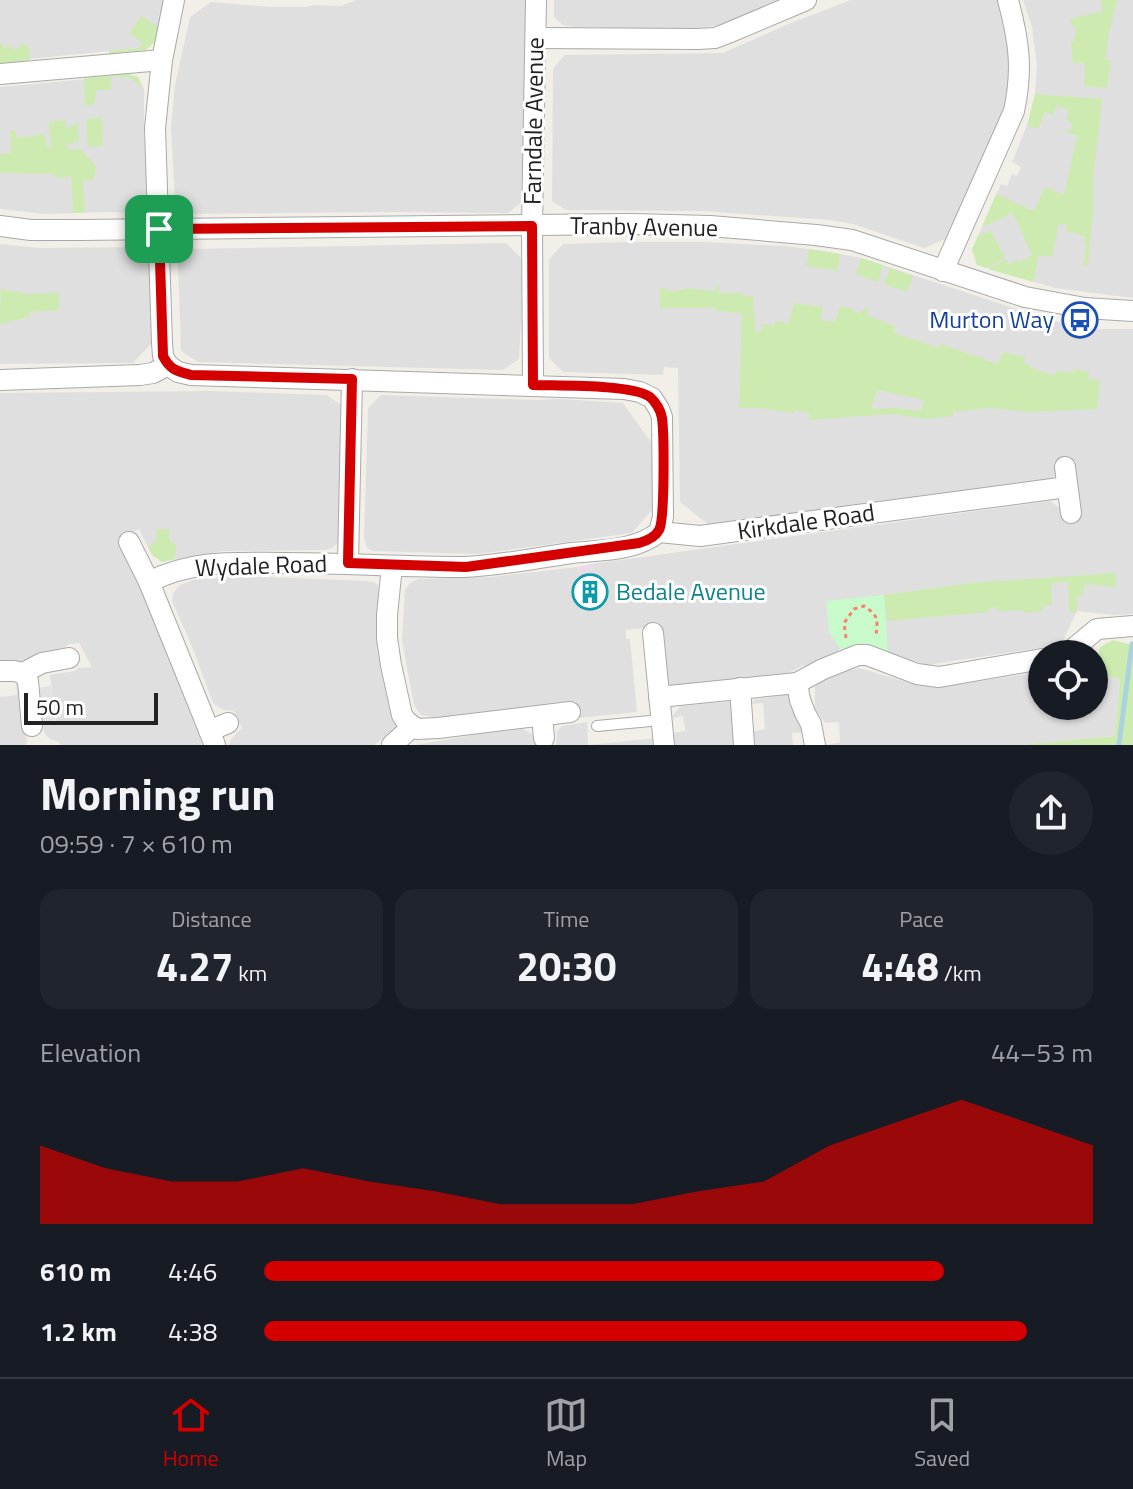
<!DOCTYPE html>
<meta charset="utf-8">
<style>
body{margin:0;font-family:"Titillium Web",sans-serif;background:#20242c;color:#f1f3f6;height:100vh;display:flex;flex-direction:column;font-size:30px;white-space:nowrap}
*{box-sizing:border-box;margin:0}
p{font-size:26px;color:#9ea1a6}
.icon{flex:none;width:44px;height:44px;fill:none;stroke:currentColor;stroke-width:2;stroke-linecap:round;stroke-linejoin:round}
.map{position:relative;height:745px;overflow:hidden}
.drawer{display:flex;flex-direction:column;background:#171b24;flex:1}
.drawer>*{flex:none}
.buttons{position:absolute;left:1028px;top:640px;display:grid;gap:16px}
.buttons a{display:grid;place-items:center;width:80px;height:80px;border-radius:50%;background:#171b24;box-shadow:0 2px 6px #0004;font-size:40px}
.scale{position:absolute;left:24px;bottom:20px;width:134px;box-sizing:border-box;padding-left:8px;border:4px solid #222;border-top:0;font-size:22px;line-height:28px;white-space:nowrap;color:#222;-webkit-text-stroke:6px #fff;paint-order:stroke}
.pin{position:absolute;display:grid;place-items:center;width:68px;height:68px;color:#fff;margin:-34px;border-radius:16px;box-shadow:0 4px 12px #0006}
.round{display:grid;place-items:center;flex:none;width:84px;height:84px;border-radius:42px;background:#20242c}
.headline{display:flex;align-items:center;justify-content:space-between;height:136px;padding:0 40px}
h1{font-size:44px;font-weight:700;line-height:60px}
.metrics{display:grid;grid-template-columns:repeat(3,1fr);gap:12px;height:136px;padding:8px 40px}
.metrics div{display:grid;align-content:center;border-radius:20px;background:#20242c;text-align:center}
.metrics b{font-size:40px;font-weight:700}
.metrics small{font-size:22px;font-weight:400}
.metrics p{font-size:22px}
.chart{height:224px;padding:16px 40px}
.chart p{display:flex;justify-content:space-between}
.chart svg{width:100%;height:144px;margin-top:8px;fill:#d40000;opacity:.7}
ul{padding:0 40px;list-style:none;font-size:26px}
li{display:grid;grid-template-columns:128px 96px 1fr;align-items:center;height:60px}
li i{height:20px;border-radius:10px;background:#d40000}
.tabs{display:flex;justify-content:space-around;align-items:center;height:112px;border-top:2px solid #363941;background:#171b24;font-size:22px;color:#9ea1a6}
.tabs a{display:grid;justify-items:center;gap:4px}
.tabs .selected{color:#d40000}
.map>svg:first-child{display:block}
.residential{fill:#e0dfdf}
.industrial{fill:#ebdbe8}
.grass{fill:#cdebb0;fill-rule:evenodd}
.park{fill:#c8facc}
.parking{fill:#e2e2e2}
.lines{fill:none;stroke-linecap:round;stroke-linejoin:round}
.stream{stroke:#aad3df;stroke-width:5}
.lane-casing{stroke:#a9a9a9;stroke-width:12}
.street-casing{stroke:#a9a9a9;stroke-width:22}
.path{stroke:#fa8072;stroke-width:3;stroke-dasharray:4 4;stroke-linecap:butt}
.lane{stroke:#fff;stroke-width:10}
.street{stroke:#fff;stroke-width:20}
.route-casing{stroke:#fff;stroke-width:16}
.route{stroke:#d40000;stroke-width:10}
.labels{text-anchor:middle;stroke-width:6;stroke-linejoin:round;paint-order:stroke}
.street-label{font-size:24px;fill:#222;stroke:#fff}
.transit-label{font-size:24px;fill:#164399;stroke:#fff;text-anchor:end}
.culture-label{font-size:24px;fill:#0d838f;stroke:#fff;text-anchor:start}
</style>
<div class="map">
<svg width="1133" height="745" viewBox="0 0 1133 745">
<rect width="100%" height="100%" fill="#f2efe9"/>
<g class="residential">
<polygon points="0,0 165,0 160,28 139,48 0,62"/>
<polygon points="356,0 526,0 526,60 522,202 508,213 391,212 186,214 175,200 171,127 175,85 190,17 211,2 273,7 306,7 314,5 341,6"/>
<polygon points="554,0 781,0 724,24 695,29 575,27 563,25 554,17"/>
<polygon points="851,0 997,0 1006,30 1009,58 1008,94 1005,111 960,208 948,238 924,248 853,224 830,220 701,211 566,210 552,201 553,69 565,55 723,53 786,25"/>
<polygon points="1023,0 1133,0 1133,298 1055,288 977,265 972,250 1001,184 1007,186 1012,174 1017,176 1021,167 1012,162 1031,115 1035,94 1037,65 1032,27"/>
<polygon points="120,76 135,81 144,89 144,134 148,198 139,213 105,212 43,214 0,209 0,87"/>
<polygon points="630,242 702,242 785,246 823,251 861,258 1053,321 1096,329 1133,329 1133,614 1113,615 1077,611 1063,640 1046,647 927,665 867,645 840,649 825,661 802,666 782,676 672,686 667,683 665,678 660,626 626,630 626,639 630,639 637,712 577,718 576,701 437,718 421,715 414,705 402,640 405,590 410,583 418,579 491,577 578,567 584,608 594,607 593,600 597,598 592,564 1050,501 1060,508 1064,513 1074,466 1072,460 1058,461 1057,474 1051,479 710,526 680,502 678,368 664,367 663,375 563,372 549,358 549,259 563,244"/>
<polygon points="506,243 522,259 521,320 519,359 503,370 198,362 181,351 178,262 190,249"/>
<polygon points="0,244 39,248 136,247 149,256 151,344 133,363 0,364"/>
<polygon points="210,391 327,395 342,406 340,534 338,543 332,548 325,550 223,551 162,562 152,555 139,529 119,539 173,661 204,745 60,745 59,742 50,739 45,734 42,726 56,723 50,675 75,671 78,668 92,667 79,643 69,644 64,648 26,661 0,664 0,393"/>
<polygon points="381,395 536,400 560,399 623,403 653,445 653,509 632,533 478,554 372,551 367,548 364,538 368,408"/>
<polygon points="243,576 368,581 374,582 378,585 380,594 377,633 377,647 382,673 397,727 374,745 229,745 231,739 242,728 234,711 223,710 213,703 191,644 172,601 173,593 180,585 193,580"/>
<polygon points="859,668 917,685 939,687 1042,672 1042,706 1094,706 1094,673 1120,679 1115,736 1019,745 827,745 840,742 839,722 825,723 815,709 815,687 819,681 838,672"/>
<polygon points="16,682 21,686 27,742 25,745 0,745 0,697 17,695"/>
<polygon points="793,693 805,732 792,733 793,745 750,745 752,732 765,729 763,703 752,704 753,700"/>
<polygon points="736,701 740,745 674,745 673,733 685,731 683,716 671,718 681,706"/>
<polygon points="587,722 588,745 658,738 658,745 556,745 557,732 562,726"/>
<polygon points="523,729 533,735 540,745 416,745 478,734"/>
</g>
<polygon class="industrial" points="592,564 597,599 594,600 594,608 584,609 578,567"/>
<g class="grass">
<polygon points="1101,0 1117,0 1108,37 1106,60 1111,61 1107,88 1084,86 1085,63 1073,63 1071,42 1074,41 1074,36 1076,35 1075,26 1072,26 1070,19 1103,11"/>
<polygon points="141,16 160,28 156,41 146,50 109,54 109,51 139,48 143,43 129,34"/>
<polygon points="0,43 5,48 9,45 16,50 22,43 29,48 30,60 0,64"/>
<path d="M129,74L138,77L144,89C133,79 126,75 111,77V90H96L95,102L91,106H85L84,78Z"/>
<polygon points="1035,94 1102,99 1093,179 1093,212 1088,265 1083,265 1086,246 1084,245 1085,236 1066,231 1067,225 1059,223 1052,257 1039,255 1033,282 988,269 1006,259 1009,265 1016,260 1018,263 1032,255 1013,213 982,227 996,194 1034,211 1045,187 1064,195 1077,136 1062,130 1071,130 1072,126 1071,122 1066,120 1069,111 1057,105 1053,115 1045,112 1038,129 1027,125"/>
<polygon points="102,118 103,146 88,147 86,119"/>
<polygon points="65,120 66,128 78,123 79,142 67,144 67,149 80,149 96,166 95,177 92,180 83,181 85,213 73,213 71,177 55,178 54,174 0,173 0,154 11,153 10,130 15,130 17,138 45,134 47,147 51,147 49,122"/>
<polygon points="991,231 1005,258 986,268 977,265 972,250 978,235"/>
<polygon points="809,249 840,254 837,272 830,269 806,266"/>
<polygon points="861,258 883,265 878,282 856,274"/>
<polygon points="890,268 913,276 907,292 884,284"/>
<path d="M717,284H719V293H742L743,296H754L753,311L755,314V332H761L762,324L775,325V321L789,323L794,303L823,307L821,320L835,322L840,306L852,309L859,314L869,305L866,315L895,326L894,333L939,348L941,344L998,364L1003,352L1025,357L1024,364L1030,365L1031,368C1040,370 1046,374 1056,375L1057,370L1073,373L1074,369L1089,372L1088,378L1100,380L1097,409L1031,412L989,408L953,412V416L926,419L891,414L810,420L809,413L795,410L794,413L760,408H739L742,313L716,311V308H660V287L674,292L686,288L716,291ZM877,390L924,400L921,411L896,408L871,409Z"/>
<polygon points="1,289 29,294 59,293 59,310 30,312 30,317 0,324"/>
<polygon points="155,529 169,529 169,540 176,545 175,559 162,562 152,555 149,547 157,539"/>
<polygon points="1116,573 1116,587 1085,584 1083,595 1078,595 1077,611 1069,612 1068,582 1051,583 1052,605 1043,606 1043,611 1024,613 1023,610 997,611 997,607 989,608 989,612 887,621 884,595 971,583"/>
<polygon points="1113,640 1133,645 1133,745 1019,745 1115,736 1120,679 1094,673 1100,647"/>
</g>
<polygon class="park" points="884,595 888,652 867,645 840,649 829,632 826,601"/>
<polygon class="parking" points="51,686 55,723 42,725 38,688"/>
<g class="lines">
<polyline class="stream" points="1119,745 1132,644"/>
<defs>
<polyline id="lane" points="597,726 661,720"/>
<g id="street">
<polyline points="536,38 698,39 715,38 728,33 806,0"/>
<polyline points="0,74 162,60"/>
<polyline points="0,226 31,230 80,230 631,224 710,226 816,235 852,240 1025,297 1085,308 1133,311"/>
<path d="M943,271L1014,111C1023,69 1019,41 1008,0"/>
<polyline points="168,365 178,372 191,375 624,389 640,392 652,398 659,409 662,417 663,517 659,532"/>
<polyline points="168,365 163,356 162,343 155,128 162,60 174,0"/>
<polyline points="0,380 140,375 153,373 168,365"/>
<polyline points="533,385 532,226 536,0"/>
<polyline points="1065,467 1071,513"/>
<polyline points="659,532 700,536 1067,487"/>
<polyline points="129,542 149,582"/>
<polyline points="348,563 352,379"/>
<polyline points="392,566 387,615 387,638 391,665 402,715 406,721 417,729 438,728 570,712"/>
<polyline points="653,633 664,745"/>
<polyline points="1067,654 1097,629 1133,626"/>
<polyline points="0,671 14,671 23,673 28,681 32,726"/>
<polyline points="23,673 42,663 69,658"/>
<polyline points="797,683 800,700 805,713 811,724 815,745"/>
<polyline points="740,688 744,745"/>
<polyline points="659,697 797,683 823,669 858,655 867,655 917,674 939,677 1042,659"/>
<polyline points="542,716 544,738"/>
<polyline points="209,731 228,723"/>
<path d="M215,745L149,582C194,559 236,563 286,563C345,563 404,567 463,567C499,566 536,558 572,553C600,550 636,551 659,532"/>
<polyline points="392,745 412,727"/>
</g>
</defs>
<use href="#lane" class="lane-casing"/>
<use href="#street" class="street-casing"/>
<path class="path" d="M846,638L844,623L854,609L864,606C880,617 877,619 876,637"/>
<use href="#lane" class="lane"/>
<use href="#street" class="street"/>
</g>
<g class="lines">
<defs>
<path id="route" d="M532,226L533,385C558,386 632,384 650,397C656,402 661,411 662,418C664,433 665,520 659,530C655,538 646,541 639,543L466,567L348,563L352,379L191,375C177,371 170,370 163,356L159,229Z"/>
</defs>
<use href="#route" class="route-casing"/>
<use href="#route" class="route"/>
</g>
<defs>
<symbol id="bus-ring" viewBox="-11 -11 22 22"><circle r="9.5" fill="#fff" stroke="#1a4fb4" stroke-width="1.5"/><path d="M-5-6H5V4H4V6H2V4H-2V6H-4V4H-5ZM-3.5-4V0h7V-4ZM-3.5 1.2v1.5H-2V1.2ZM2 1.2v1.5H3.5V1.2Z" fill="#1a4fb4"/></symbol>
<symbol id="building-ring" viewBox="-11 -11 22 22"><circle r="9.5" fill="#fff" stroke="#0f9aa8" stroke-width="1.5"/><path d="M-4-6H4V6H1V3H-1V6H-4ZM-2.5-4.3h1.7v1.8h-1.7ZM.8-4.3h1.7v1.8H.8ZM-2.5-1h1.7V.8h-1.7ZM.8-1h1.7V.8H.8Z" fill="#0f9aa8"/></symbol>
</defs>
<g fill-rule="evenodd">
<use href="#bus-ring" x="1060" y="300" width="40" height="40"/>
<use href="#building-ring" x="570" y="572" width="40" height="40"/>
</g>
<g class="labels">
<g class="street-label">
<text transform="translate(534 121) rotate(-89)" y="8">Farndale Avenue</text>
<text transform="translate(644 227) rotate(1)" y="8">Tranby Avenue</text>
<text transform="translate(806 522) rotate(-8)" y="8">Kirkdale Road</text>
<text transform="translate(261 566) rotate(-2)" y="8">Wydale Road</text>
</g>
<g class="transit-label">
<text x="1054" y="328">Murton Way</text>
</g>
<g class="culture-label">
<text x="616" y="600">Bedale Avenue</text>
</g>
</g>
</svg>
<div class="buttons">
<a><svg class="icon" aria-label="locate" viewBox="0 0 24 24"><circle cx="12" cy="12" r="6"/><path d="M12 2v4M12 18v4M2 12h4M18 12h4"/></svg></a>
</div>
<div class="scale">50 m</div>
<div class="pin" style="left:159px;top:229px;background:#1e9e55"><svg class="icon" aria-label="arrive" viewBox="0 0 24 24"><path d="M6 21V4h12l-3 4 3 4H6"/></svg></div>
</div>
<section class="drawer">
<div class="headline"><div><h1>Morning run</h1><p>09:59 · 7 × 610 m</p></div><a class="round"><svg class="icon" aria-label="share" viewBox="0 0 24 24"><path d="M12 15V3M7 8l5-5 5 5M5 13v7h14v-7"/></svg></a></div>
<div class="metrics">
<div><p>Distance</p><b>4.27<small> km</small></b></div>
<div><p>Time</p><b>20:30</b></div>
<div><p>Pace</p><b>4:48<small> /km</small></b></div>
</div>
<div class="chart"><p><span>Elevation</span>44–53 m</p>
<svg viewBox="0 0 160 44" preserveAspectRatio="none"><path d="M0 44V20L10 27L20 31L30 31L40 27L50 31L60 34L70 38L80 38L90 38L100 34L110 31L120 20L130 13L140 6L150 13L160 20V44z"/></svg>
</div>
<ul>
<li><b>610 m</b>4:46<i style="width:82%"></i></li>
<li><b>1.2 km</b>4:38<i style="width:92%"></i></li>
</ul>
</section>
<nav class="tabs">
<a class="selected"><svg class="icon" aria-label="home" viewBox="0 0 24 24"><path d="M3 11l9-7 9 7M6 9v11h12V9"/></svg>Home</a>
<a><svg class="icon" aria-label="map" viewBox="0 0 24 24"><path d="M3 6l6-2 6 2 6-2v14l-6 2-6-2-6 2zM9 4v14M15 6v14"/></svg>Map</a>
<a><svg class="icon" aria-label="saved" viewBox="0 0 24 24"><path d="M7 4h10v16l-5-4-5 4z"/></svg>Saved</a>
</nav>
